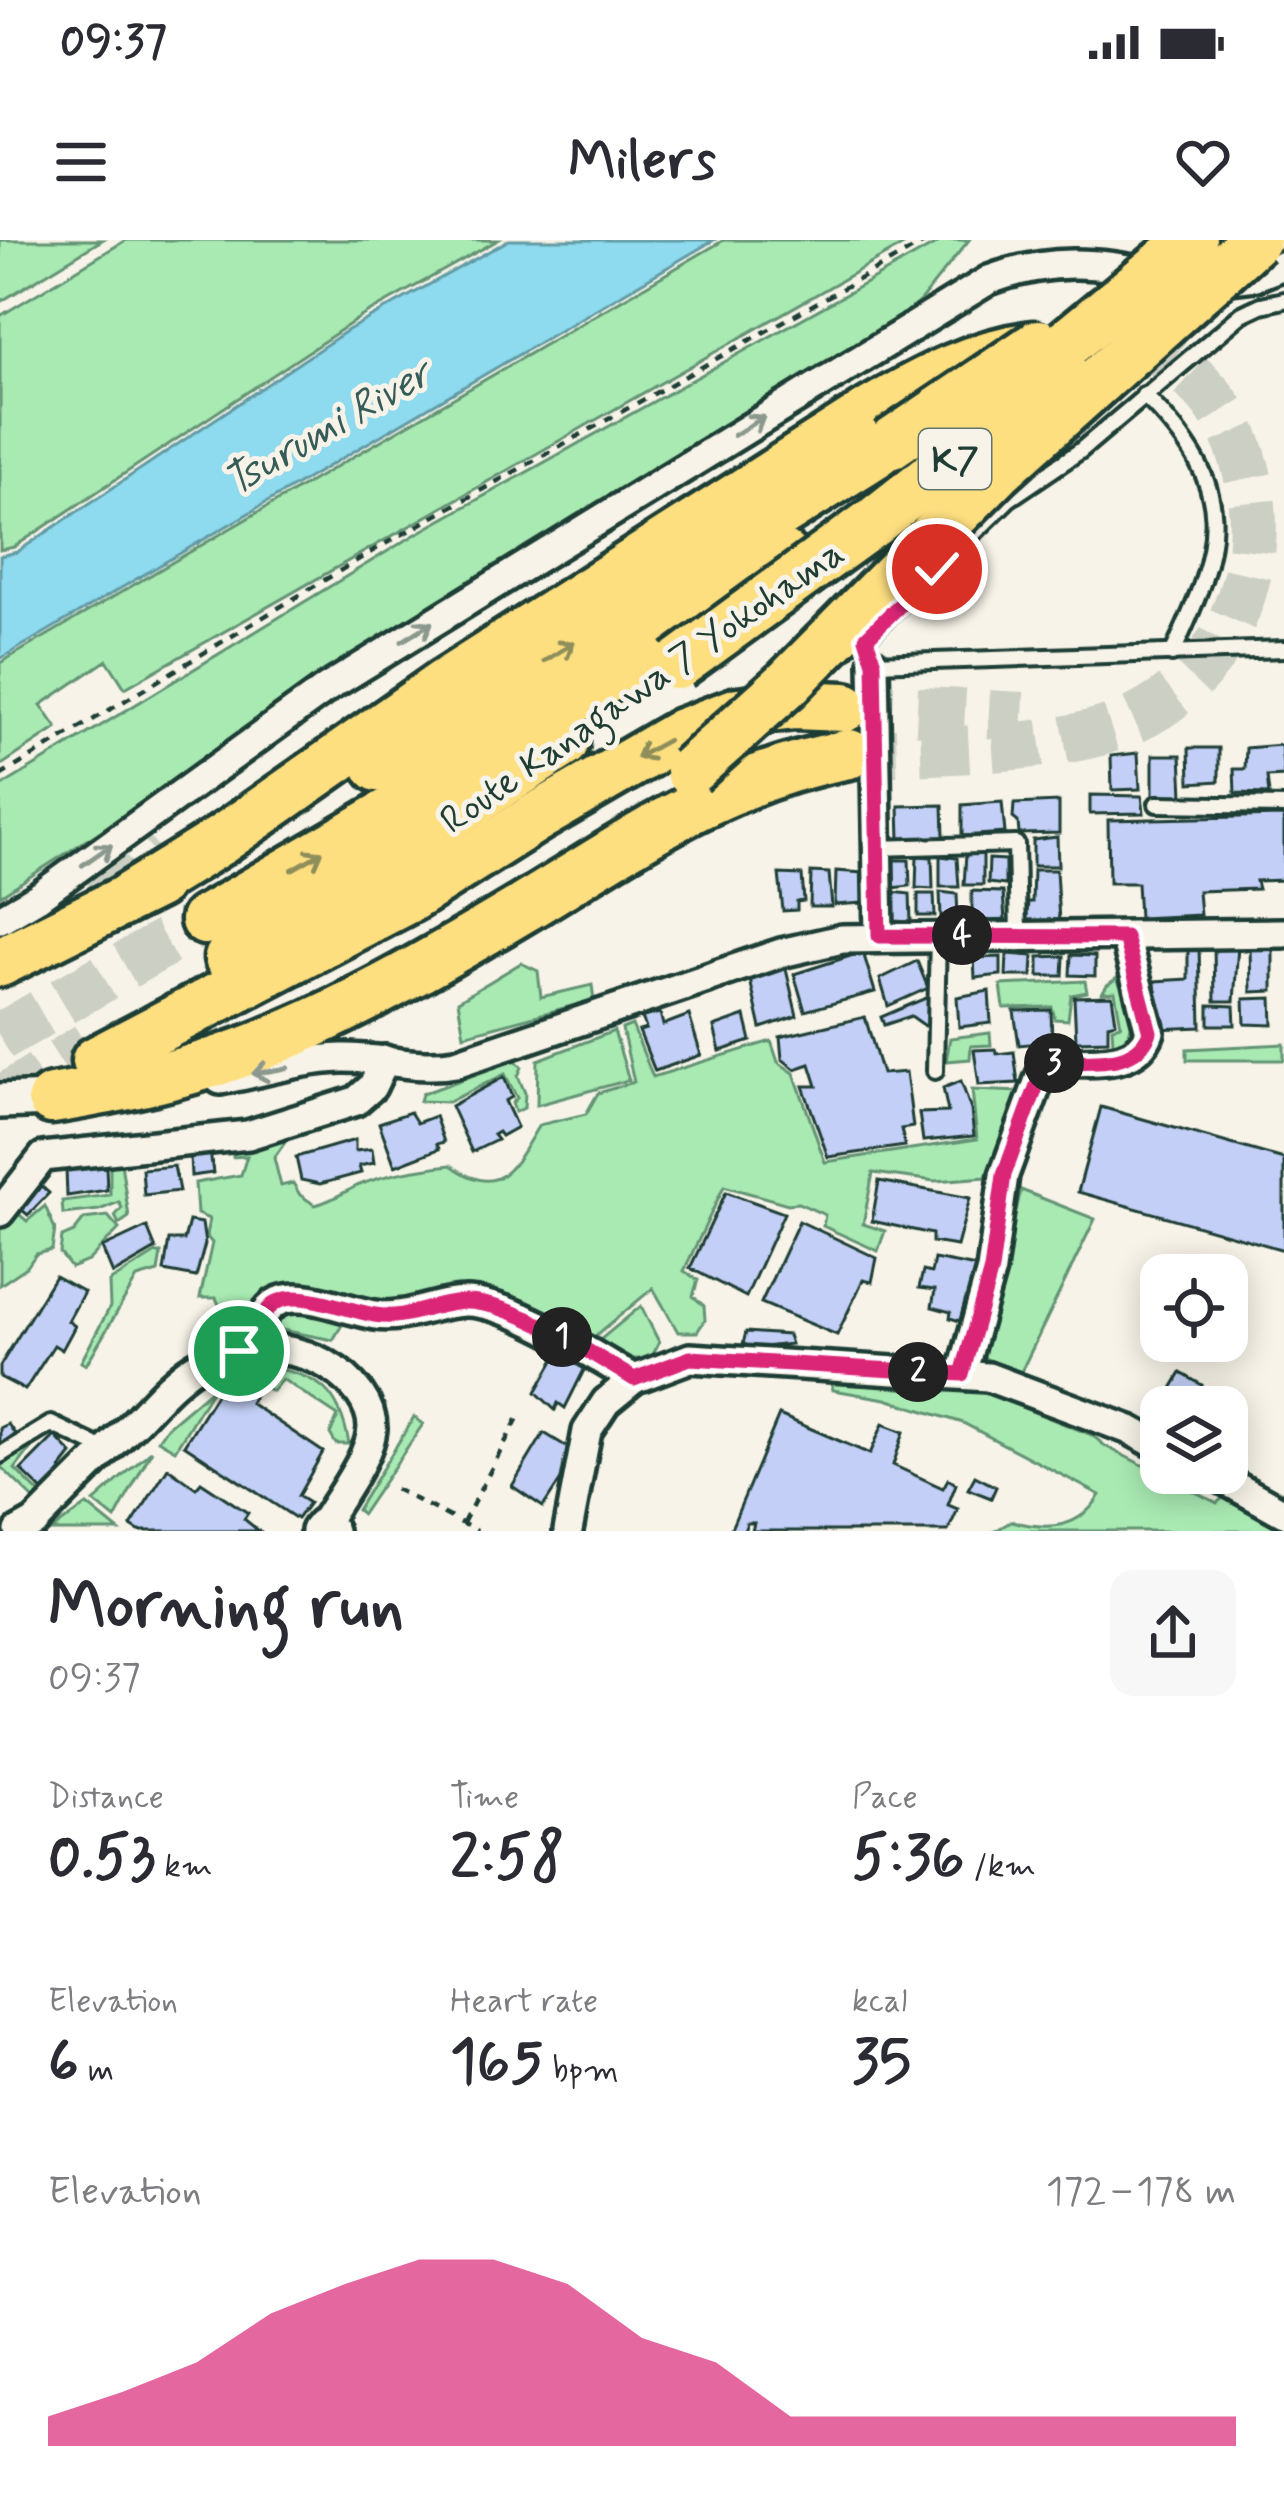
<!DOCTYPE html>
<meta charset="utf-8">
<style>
body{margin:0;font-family:Mynerve,sans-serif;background:#f7f7f7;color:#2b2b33;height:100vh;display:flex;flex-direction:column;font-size:45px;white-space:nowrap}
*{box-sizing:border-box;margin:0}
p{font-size:39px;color:#7c7c81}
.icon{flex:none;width:66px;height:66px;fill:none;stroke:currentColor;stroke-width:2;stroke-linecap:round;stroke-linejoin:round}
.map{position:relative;height:1291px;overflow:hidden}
.drawer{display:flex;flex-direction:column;background:#fff;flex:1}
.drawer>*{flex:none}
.buttons{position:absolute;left:1140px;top:1014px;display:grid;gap:24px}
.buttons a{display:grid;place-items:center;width:108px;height:108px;border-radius:24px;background:#fff;box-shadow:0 6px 30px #0003;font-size:60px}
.pin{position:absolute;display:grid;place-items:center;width:102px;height:102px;color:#fff;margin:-51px;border:6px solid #fff;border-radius:50%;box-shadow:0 3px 12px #0007}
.km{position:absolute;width:60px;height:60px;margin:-30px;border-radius:50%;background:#222;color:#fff;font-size:33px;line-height:60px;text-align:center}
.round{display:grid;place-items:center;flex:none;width:126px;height:126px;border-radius:24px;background:#f7f7f7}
.overview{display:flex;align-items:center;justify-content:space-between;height:204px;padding:0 48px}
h1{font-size:66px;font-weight:700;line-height:90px}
.figures{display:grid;grid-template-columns:repeat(3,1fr);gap:18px;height:204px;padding:12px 48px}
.figures div{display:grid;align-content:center}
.figures b{font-size:60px;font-weight:700}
.figures small{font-size:33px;font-weight:400}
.figures p{font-size:33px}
.chart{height:336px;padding:24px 48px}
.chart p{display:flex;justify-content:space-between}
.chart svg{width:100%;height:216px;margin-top:12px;fill:#db2777;opacity:.7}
.status{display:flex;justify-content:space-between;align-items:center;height:84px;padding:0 60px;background:#fff;direction:ltr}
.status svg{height:33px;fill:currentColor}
header{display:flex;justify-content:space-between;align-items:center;height:156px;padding:0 48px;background:#fff;font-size:54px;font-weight:700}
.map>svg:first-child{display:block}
.green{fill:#a9eab3;stroke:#649474;stroke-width:3}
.water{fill:#8edaee;stroke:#629ba4;stroke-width:3}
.building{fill:#c3cff6;stroke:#1f3d34;stroke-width:3}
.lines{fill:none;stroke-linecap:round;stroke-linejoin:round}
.motorway-tunnel{stroke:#cccfc4;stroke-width:48;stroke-dasharray:48 24;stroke-linecap:butt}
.service-casing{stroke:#1f3d34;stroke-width:22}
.minor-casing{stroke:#1f3d34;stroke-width:36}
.tertiary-casing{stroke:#1f3d34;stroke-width:42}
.motorway-casing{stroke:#1f3d34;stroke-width:57}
.path{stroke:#1f3d34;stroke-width:4.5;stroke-dasharray:9 9;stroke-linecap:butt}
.service{stroke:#f7f3e8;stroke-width:14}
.minor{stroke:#f7f3e8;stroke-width:27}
.tertiary{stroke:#f7f3e8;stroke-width:33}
.motorway{stroke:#fedf80;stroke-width:48}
.motorway-bridge-casing{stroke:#1f3d34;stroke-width:57;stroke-linecap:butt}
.motorway-bridge{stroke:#fedf80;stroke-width:48}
.oneway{stroke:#8b988e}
.oneway2{stroke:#8e8e5a}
.route-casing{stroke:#fff;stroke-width:24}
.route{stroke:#db2777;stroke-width:15}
.labels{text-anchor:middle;stroke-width:10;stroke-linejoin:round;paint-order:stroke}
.shield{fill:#f7f3e8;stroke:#60746a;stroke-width:3}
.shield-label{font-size:36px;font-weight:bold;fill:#1f3d34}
.street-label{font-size:39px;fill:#1f3d34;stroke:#f7f3e8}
.water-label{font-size:42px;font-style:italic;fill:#355c59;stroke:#f7f3e8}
</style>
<div class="status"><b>09:37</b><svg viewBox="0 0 49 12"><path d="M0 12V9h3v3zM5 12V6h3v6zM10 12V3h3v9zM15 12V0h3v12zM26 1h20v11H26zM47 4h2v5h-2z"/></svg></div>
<header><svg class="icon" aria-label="menu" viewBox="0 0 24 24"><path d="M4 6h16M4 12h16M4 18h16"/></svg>Milers<svg class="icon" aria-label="heart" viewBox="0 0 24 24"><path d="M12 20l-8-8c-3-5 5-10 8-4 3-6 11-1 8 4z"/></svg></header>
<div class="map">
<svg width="1284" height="1291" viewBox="0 0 1284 1291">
<rect width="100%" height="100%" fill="#f7f3e8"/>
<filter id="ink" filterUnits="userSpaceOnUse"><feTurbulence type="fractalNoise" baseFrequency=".00833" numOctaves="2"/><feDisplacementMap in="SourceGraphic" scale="24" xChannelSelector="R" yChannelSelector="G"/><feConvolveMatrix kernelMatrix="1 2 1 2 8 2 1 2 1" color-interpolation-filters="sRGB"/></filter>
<g filter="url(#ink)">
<g class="green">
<polygon points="0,0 102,0 0,62"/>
<polygon points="126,0 498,0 362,76 14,307 0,310 0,76"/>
<polygon points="724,0 912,0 125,448 107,420 41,465 57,488 0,526 0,423"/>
<polygon points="943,0 969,0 920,61 877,98 550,294 526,316 0,656 0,547 416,294"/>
<polygon points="521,723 538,731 541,757 592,745 594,760 464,795 458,761"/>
<polygon points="1117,738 1134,777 1127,800 1113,804 1112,787 1121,785 1115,752 1102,753 1107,745"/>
<polygon points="1085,741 1087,752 1071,755 1068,780 1055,779 1052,767 1004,768 1001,745"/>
<path d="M632,785L653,837L771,801L778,822L794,833L825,922L977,899L972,850L1021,852L986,937L935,941L873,933L863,984L885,991L878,1011L823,986L825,975L798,963L788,964L724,946L684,1031L698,1040L693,1056L704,1066L705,1080L697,1092H678L653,1048L592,1099L527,1070L392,1066L340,1058L249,1083L228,1084L216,1058H200L212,1003L206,996L209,979L197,974L195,943L241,935L247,916L233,917L232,906L284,892L286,901L274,918L281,946L293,943L300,955L315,965C332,961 342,953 357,946C388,933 418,929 451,925C500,962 514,926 539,885L586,874L598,853L634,842L622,789Z"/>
<polygon points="614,791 629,840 537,865 538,820"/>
<polygon points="990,793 991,805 971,806 970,819 946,821 950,798"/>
<polygon points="1284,804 1284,820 1187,820 1187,809"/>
<polygon points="515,820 522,827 518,836 525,853 524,868 515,872 512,863 517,858 505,834 448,862 420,861 422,854"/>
<polygon points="121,923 129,977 119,984 115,976 122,968 119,962 99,970 63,974 62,961 110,955 110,924"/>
<polygon points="1021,950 1095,979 1021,1132 981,1117"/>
<polygon points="45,966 55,989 52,1010 36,1014 27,1027 0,1045 0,986 14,970 27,981"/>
<polygon points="108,976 119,989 88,1021 71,1028 60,1013 62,997 74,992 84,979"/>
<polygon points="156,1013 161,1013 158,1032 137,1038 86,1125 81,1122 110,1067 109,1042"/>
<polygon points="641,1066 659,1102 651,1119 623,1119 595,1104"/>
<polygon points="286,1068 346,1078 333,1100 267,1087"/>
<path d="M265,1127C319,1134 340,1151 349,1204H336L330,1194L338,1176L282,1139L272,1151L263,1146L260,1150L236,1133Z"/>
<path d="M831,1141L966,1145L1092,1195L1105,1206L1217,1263L1225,1256L1284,1291H995L1012,1281C1048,1291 1080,1289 1100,1255L963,1183L886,1159L833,1150Z"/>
<polygon points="213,1148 175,1210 158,1200 167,1187"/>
<polygon points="414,1177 423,1184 362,1274 357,1270"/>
<polygon points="37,1200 15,1229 40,1254 34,1259 0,1226"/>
<polygon points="152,1210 115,1279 94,1262"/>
<polygon points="87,1265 119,1291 51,1291"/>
</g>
<polygon class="water" points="509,0 714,0 0,419 0,316 17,312 348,90"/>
<g class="building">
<polygon points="1281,505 1284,536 1267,537 1269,554 1235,553 1234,529 1245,529 1246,508"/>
<polygon points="1189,508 1219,508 1219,541 1190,543"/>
<polygon points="1138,513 1140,549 1112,550 1111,516"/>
<polygon points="1153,515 1181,515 1183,556 1153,555"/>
<polygon points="1090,555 1142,556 1144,573 1090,574"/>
<polygon points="1002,562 1005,593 962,596 962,565"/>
<polygon points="1059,562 1059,593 1019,594 1018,582 1013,578 1014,564"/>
<polygon points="943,565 944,597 900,599 899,566"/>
<polygon points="1284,576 1284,640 1256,641 1258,649 1198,651 1200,675 1139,678 1137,643 1109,643 1108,580"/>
<polygon points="1057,597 1058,626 1033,626 1033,600"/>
<polygon points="966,614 983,614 983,645 964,645"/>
<polygon points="917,616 932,617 933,649 916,648"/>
<polygon points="940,616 957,618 959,647 940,647"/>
<polygon points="989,619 1005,620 1005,645 988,643"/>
<polygon points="892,620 909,620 910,646 892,648"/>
<polygon points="1033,630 1056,630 1059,682 1026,684 1028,662 1032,662"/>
<polygon points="836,631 863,633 863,663 835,665"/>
<polygon points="811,632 829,633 832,667 810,667"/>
<polygon points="779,634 802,635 804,661 797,662 797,670 783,671"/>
<polygon points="972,651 1003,652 1005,681 972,680"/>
<polygon points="892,652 910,654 911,682 893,681"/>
<polygon points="940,652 957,654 958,677 941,677"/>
<polygon points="918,654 934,654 935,676 918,676"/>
<polygon points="1199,706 1201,787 1157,789 1155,741 1188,739 1188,707"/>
<polygon points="1214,706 1238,706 1234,761 1215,761"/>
<polygon points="1273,706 1273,751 1251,752 1250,707"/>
<polygon points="863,712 875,752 805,771 794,734"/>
<polygon points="1007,714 1033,716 1032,736 1006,736"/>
<polygon points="1071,715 1095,716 1095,736 1070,735"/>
<polygon points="1064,716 1063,736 1039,736 1039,717"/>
<polygon points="1001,717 1001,735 975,738 974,718"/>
<polygon points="917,721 928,748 888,766 880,739"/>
<polygon points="785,725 797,776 761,788 750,740"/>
<polygon points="989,751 991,783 959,787 957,757"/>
<polygon points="1112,756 1116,782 1108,784 1108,800 1076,801 1074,757"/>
<polygon points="928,757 928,788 911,776 884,785 881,777"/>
<polygon points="1272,758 1273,785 1245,784 1244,759"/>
<polygon points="1209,765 1234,766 1235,785 1209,785"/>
<polygon points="1051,770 1052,802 1019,805 1014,771"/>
<polygon points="660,773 663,785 689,775 701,815 655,831 639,791 646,789 642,777"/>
<polygon points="745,776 751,801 720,811 714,787"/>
<polygon points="865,777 882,834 906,832 913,887 901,889 905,906 828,917 803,846 817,846 810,824 795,829 782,819 780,797"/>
<polygon points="995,809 997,814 1014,812 1018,843 979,845 974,810"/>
<polygon points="504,837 512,857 505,861 517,887 501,896 498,892 493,895 497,900 472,912 451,866"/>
<polygon points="961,841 971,870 974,896 923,901 919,873 948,872 943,848"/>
<polygon points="1101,867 1284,919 1284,1010 1078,952"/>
<polygon points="410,872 417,883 435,876 444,902 437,904 439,909 395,926 379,883"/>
<polygon points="355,900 355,911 372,909 374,923 359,926 361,933 320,944 301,940 296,917"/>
<polygon points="210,911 213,933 191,936 190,916"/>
<polygon points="174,926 179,951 144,955 142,929"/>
<polygon points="106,927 107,950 67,956 66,929"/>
<polygon points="879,941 970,958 957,1006 932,1002 932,994 872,981"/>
<polygon points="39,944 49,953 28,975 17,966"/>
<polygon points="726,952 784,973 746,1057 690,1028"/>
<polygon points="189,981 202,983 205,1004 196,1037 164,1031 169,1000 184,1000"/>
<polygon points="799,981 877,1018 872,1042 863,1040 837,1095 761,1063"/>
<polygon points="147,987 156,1009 113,1034 102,1008"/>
<polygon points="934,1019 976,1027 963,1082 950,1078 951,1072 932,1067 935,1050 919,1048 923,1031 931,1033"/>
<polygon points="55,1036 84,1052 68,1081 75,1086 62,1110 54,1105 25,1150 0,1137 0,1126"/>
<polygon points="746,1092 788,1095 791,1104 754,1108 743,1104"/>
<polygon points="560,1110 586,1126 565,1168 558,1163 555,1170 536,1152"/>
<polygon points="1181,1133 1202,1145 1191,1163 1170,1152"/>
<polygon points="235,1138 255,1154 250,1163 323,1212 298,1256 309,1263 297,1279 184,1205 217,1153 221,1155"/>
<polygon points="1163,1152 1192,1167 1161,1167 1161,1189 1148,1182"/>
<polygon points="779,1175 870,1214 883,1184 904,1192 893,1225 943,1248 948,1239 956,1244 948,1265 958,1269 948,1291 752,1291 754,1283 747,1283 744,1291 730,1291"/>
<polygon points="8,1184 15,1194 0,1205 0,1188"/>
<polygon points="544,1193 572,1210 564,1223 569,1227 543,1267 512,1246"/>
<polygon points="55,1196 72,1214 61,1228 65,1236 44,1252 21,1230"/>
<polygon points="168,1228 196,1248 201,1242 248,1273 244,1279 259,1291 139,1291 131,1286"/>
<polygon points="975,1236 996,1247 991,1258 968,1249"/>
</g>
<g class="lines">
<g class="motorway-tunnel">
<polyline points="845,467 1023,476"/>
<path d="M849,514C933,509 1063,514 1137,478C1248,424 1284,279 1224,175C1206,146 1179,124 1151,106"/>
<polyline points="98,657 159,608"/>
<polyline points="0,797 205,680"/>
<polyline points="0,861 87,806"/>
</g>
<defs>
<g id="service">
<polyline points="1284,60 1261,65 1242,74 1080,211 1009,259 866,399 874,423 1284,409"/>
<path d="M1144,155C1239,249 1225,302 1172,414"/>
<polyline points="1157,564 1284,566"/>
<polyline points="875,608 1016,604 1018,694"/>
<polyline points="935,831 938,695"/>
<polyline points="0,1215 51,1184 106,1210"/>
</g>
<g id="minor">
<polyline points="1214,41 1256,36 1284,25"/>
<polyline points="874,423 879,696"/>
<path d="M0,679L38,657L327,448L989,40C1048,18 1097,21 1158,35"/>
<path d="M220,840C259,833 302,819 342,818C382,817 417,830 456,823L781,713L842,699L1284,693"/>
<polyline points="0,972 43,917 248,895 356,861 372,847 385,820"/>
<path d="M257,1110C259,1027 324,1066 375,1075C406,1080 436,1062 466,1062C514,1063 592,1115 634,1139"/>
<path d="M962,1134L991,1030L1004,935L1040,837L1056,822C1089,820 1137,829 1150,792L1125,697"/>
<polyline points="1212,1233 1284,1273"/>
<path d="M19,1291L35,1282C67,1249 100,1217 133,1184C152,1165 171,1142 194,1127C245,1094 325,1105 360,1154C367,1164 372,1176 372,1188C371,1216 336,1261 322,1286"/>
<polyline points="568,1291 587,1191 606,1162 634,1139 690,1118 988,1137 1130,1190 1161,1207"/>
</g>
<g id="tertiary">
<polyline points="0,861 52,859"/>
<polyline points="318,1291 322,1286 330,1291"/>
</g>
<g id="motorway">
<polyline points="378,527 889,205"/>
<path d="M129,657L221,600L444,444L872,171C923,141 973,114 1033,106"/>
<path d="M205,680C404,566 600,450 786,317"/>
<polyline points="229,718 564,503"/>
<polyline points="0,722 157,644"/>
<polyline points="96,821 411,657 539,576 682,493 738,472 794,465 845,467"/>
<path d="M52,859C106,850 160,840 212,823C320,788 425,727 522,669C630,604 721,537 849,514"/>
</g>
</defs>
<use href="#service" class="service-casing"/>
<use href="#minor" class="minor-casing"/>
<use href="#tertiary" class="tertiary-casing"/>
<use href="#motorway" class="motorway-casing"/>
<g class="path">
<polyline points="0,536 376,309 929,0"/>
<polyline points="395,1249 477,1291"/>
<polyline points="463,1283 520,1174"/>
</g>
<use href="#service" class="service"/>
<use href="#minor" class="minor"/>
<use href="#tertiary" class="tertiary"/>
<use href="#motorway" class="motorway"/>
<defs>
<g id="motorway-bridge">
<polyline points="1020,142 1192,0"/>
<polyline points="889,205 1039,104"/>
<polyline points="677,425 875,281 1063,133"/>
<polyline points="690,531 787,444 998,231 1255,0"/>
</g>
</defs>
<use href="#motorway-bridge" class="motorway-bridge-casing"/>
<use href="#motorway-bridge" class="motorway-bridge"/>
</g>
<defs><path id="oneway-shaft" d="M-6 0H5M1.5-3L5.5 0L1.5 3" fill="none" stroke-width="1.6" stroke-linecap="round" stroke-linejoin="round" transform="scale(3)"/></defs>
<g class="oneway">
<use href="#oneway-shaft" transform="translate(749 186) rotate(-32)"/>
<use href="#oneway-shaft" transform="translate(417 392) rotate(-32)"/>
<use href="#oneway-shaft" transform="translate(97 615) rotate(-35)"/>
<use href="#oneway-shaft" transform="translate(270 831) rotate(170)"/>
</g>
<g class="oneway2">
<use href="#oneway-shaft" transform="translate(559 412) rotate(-32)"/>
<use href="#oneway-shaft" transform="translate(652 509) rotate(151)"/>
<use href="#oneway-shaft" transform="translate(307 621) rotate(-30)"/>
</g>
</g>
<g class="lines" filter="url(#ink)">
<defs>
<path id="route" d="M239,1111L257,1110C259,1027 324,1066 375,1075C406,1081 436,1062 466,1062C517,1063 590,1113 634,1139L690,1118L962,1134L991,1030L1004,935L1040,837L1055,822C1089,820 1136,829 1150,792L1125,697L879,696L874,423L866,398L937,329"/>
</defs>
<use href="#route" class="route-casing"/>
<use href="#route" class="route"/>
</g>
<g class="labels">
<rect class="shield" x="919" y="189" width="72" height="60" rx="9"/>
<g class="shield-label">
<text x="955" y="232">K7</text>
</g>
<g class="street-label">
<text transform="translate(641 445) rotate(-35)" y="14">Route Kanagawa 7 Yokohama</text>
</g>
<g class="water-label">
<text transform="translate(326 186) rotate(-30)" y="15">Tsurumi River</text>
</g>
</g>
</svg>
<div class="buttons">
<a><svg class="icon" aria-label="locate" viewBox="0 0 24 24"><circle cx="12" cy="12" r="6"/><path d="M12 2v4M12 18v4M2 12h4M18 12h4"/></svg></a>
<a><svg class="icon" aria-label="layers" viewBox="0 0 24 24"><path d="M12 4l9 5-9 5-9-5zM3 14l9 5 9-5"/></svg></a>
</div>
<div class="pin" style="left:239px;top:1111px;background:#1e9e55"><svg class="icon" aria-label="arrive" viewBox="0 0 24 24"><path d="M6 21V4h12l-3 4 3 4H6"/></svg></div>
<div class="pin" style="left:937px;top:329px;background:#d93025"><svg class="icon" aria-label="check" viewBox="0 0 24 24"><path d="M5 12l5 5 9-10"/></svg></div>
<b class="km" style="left:562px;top:1097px">1</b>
<b class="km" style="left:918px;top:1132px">2</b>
<b class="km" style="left:1054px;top:823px">3</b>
<b class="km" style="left:962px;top:695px">4</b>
</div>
<section class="drawer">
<div class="overview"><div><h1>Morning run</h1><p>09:37</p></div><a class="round"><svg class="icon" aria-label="share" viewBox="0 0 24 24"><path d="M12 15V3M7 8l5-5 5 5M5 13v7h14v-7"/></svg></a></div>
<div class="figures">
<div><p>Distance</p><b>0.53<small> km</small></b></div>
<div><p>Time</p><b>2:58</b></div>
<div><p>Pace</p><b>5:36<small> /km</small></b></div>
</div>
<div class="figures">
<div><p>Elevation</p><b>6<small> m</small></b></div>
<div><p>Heart rate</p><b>165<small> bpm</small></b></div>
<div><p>kcal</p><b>35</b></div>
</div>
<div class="chart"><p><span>Elevation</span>172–178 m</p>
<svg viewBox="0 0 160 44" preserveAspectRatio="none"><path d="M0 44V38L10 33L20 27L30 17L40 11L50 6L60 6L70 11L80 22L90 27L100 38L110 38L120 38L130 38L140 38L150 38L160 38V44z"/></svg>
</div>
</section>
